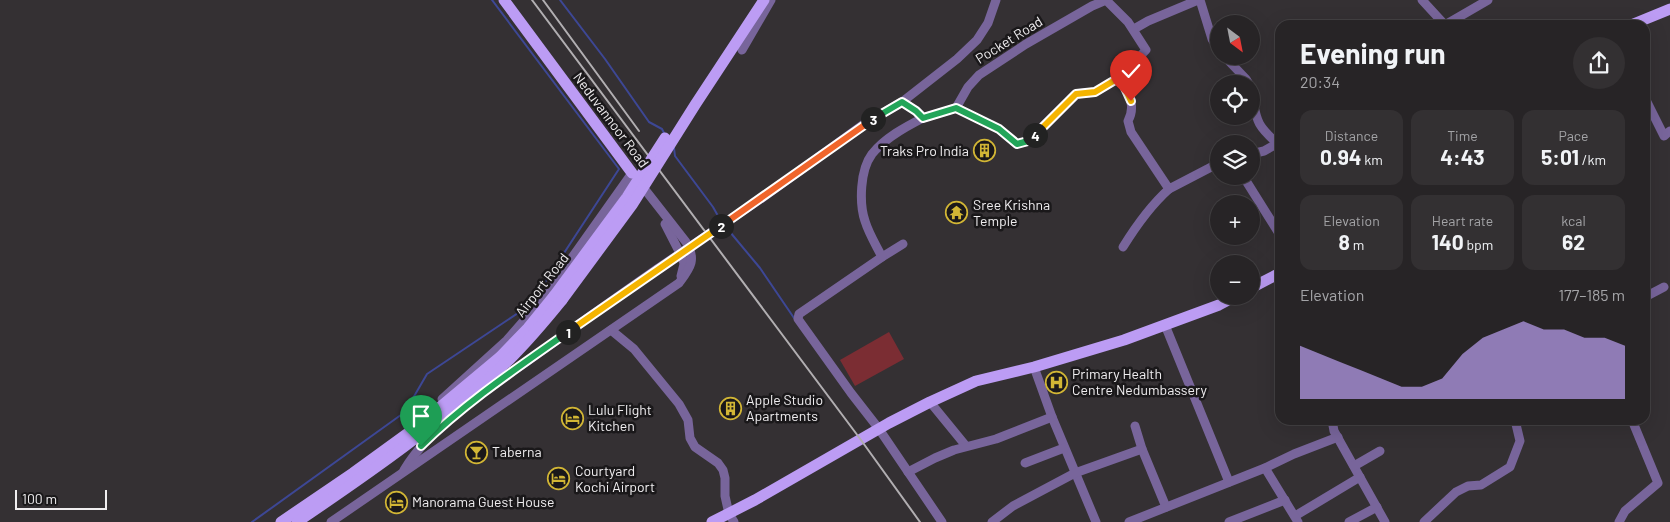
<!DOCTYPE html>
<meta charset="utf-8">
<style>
body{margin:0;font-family:Barlow,sans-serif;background:#333032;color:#f1f3f6;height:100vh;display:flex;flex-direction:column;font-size:19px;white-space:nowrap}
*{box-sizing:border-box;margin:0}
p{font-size:16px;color:#a4a4a7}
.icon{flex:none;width:28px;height:28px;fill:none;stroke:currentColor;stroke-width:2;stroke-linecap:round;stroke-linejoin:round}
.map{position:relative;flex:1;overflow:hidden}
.sheet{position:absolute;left:1275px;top:20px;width:375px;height:405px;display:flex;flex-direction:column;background:#272426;border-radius:15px;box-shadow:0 5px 20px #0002,0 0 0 1px #434143}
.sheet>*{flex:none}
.needle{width:32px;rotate:148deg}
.tools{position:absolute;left:1210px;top:15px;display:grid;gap:10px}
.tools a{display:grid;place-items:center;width:50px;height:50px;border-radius:50%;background:#272426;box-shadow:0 5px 20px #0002,0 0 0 1px #434143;font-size:25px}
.scale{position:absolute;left:15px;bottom:12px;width:92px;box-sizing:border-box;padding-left:5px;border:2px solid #f0eef0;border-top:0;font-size:14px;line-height:18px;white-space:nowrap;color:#f0eef0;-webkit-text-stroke:4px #1a181a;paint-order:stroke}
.pin{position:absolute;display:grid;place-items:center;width:42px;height:42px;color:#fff;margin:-51px -21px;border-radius:50% 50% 50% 0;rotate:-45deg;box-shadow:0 0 5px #0007}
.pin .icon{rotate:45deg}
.km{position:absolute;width:25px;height:25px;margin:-12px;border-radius:50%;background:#222;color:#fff;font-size:14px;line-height:25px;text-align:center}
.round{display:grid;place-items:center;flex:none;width:52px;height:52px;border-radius:26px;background:#333032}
.summary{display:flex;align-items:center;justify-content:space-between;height:85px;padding:0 25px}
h1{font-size:28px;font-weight:700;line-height:38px}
.figures{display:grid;grid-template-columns:repeat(3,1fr);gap:8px;height:85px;padding:5px 25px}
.figures div{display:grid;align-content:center;border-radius:12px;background:#333032;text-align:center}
.figures b{font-size:21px;font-weight:700}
.figures small{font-size:14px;font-weight:400}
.figures p{font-size:14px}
.chart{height:140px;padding:10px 25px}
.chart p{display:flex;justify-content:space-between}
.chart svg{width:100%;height:90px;margin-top:5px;fill:#bca0f2;opacity:.7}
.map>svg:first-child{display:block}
.green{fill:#7b2d33}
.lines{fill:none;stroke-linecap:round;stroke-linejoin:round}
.stream{stroke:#3d4795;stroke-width:2}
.minor{stroke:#78659b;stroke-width:9}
.major{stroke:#bc9cf4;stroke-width:11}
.rail{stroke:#b1aeb1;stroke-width:2}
.minor-bridge{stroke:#78659b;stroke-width:9}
.major-bridge{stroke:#bc9cf4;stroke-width:11}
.split-1-casing{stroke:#fff;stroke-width:10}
.split-2-casing{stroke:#fff;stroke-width:10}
.split-3-casing{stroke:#fff;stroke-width:10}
.split-4-casing{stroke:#fff;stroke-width:10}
.split-5-casing{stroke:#fff;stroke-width:10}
.split-1{stroke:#22a559;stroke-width:6}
.split-2{stroke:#f5b400;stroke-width:6}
.split-3{stroke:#f0652b;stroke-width:6}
.split-4{stroke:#22a559;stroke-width:6}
.split-5{stroke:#f5b400;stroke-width:6}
.labels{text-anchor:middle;stroke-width:5;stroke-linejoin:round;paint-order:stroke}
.street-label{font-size:14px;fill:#f0eef0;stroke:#1a181a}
.poi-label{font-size:14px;fill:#f0eef0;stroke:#1a181a;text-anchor:start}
</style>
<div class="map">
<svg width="1670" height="522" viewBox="0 0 1670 522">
<rect width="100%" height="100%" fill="#343033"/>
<polygon class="green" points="889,332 904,359 855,386 840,360"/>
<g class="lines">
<g class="stream">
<polyline points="560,0 605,59 649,122 662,129 664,133"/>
<polyline points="674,148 675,156 713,207 722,223"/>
<polyline points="725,226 760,268 794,318"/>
<polyline points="252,522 405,412 427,374 530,305 619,169 492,0"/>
</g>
<g class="minor">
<polyline points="1200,0 1212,39 1219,50"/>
<polyline points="1422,0 1445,25"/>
<polyline points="1445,25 1488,0"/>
<polyline points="1134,29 1148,21 1198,0"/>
<polyline points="742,50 771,0"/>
<polyline points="1224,56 1246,79 1249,84"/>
<path d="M1251,92C1257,120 1255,124 1278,144"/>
<polyline points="1645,98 1664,136 1670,131"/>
<path d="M902,102L916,111L923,118L956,108L999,129L1017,144L1028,141L1076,94L1095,92L1120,77C1127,93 1137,104 1128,121L1131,132L1169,189L1219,163"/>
<polyline points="956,108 968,87 979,75 1026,44 1092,6 1106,0 1128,22 1146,50 1120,77"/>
<polyline points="1251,154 1264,151 1280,142"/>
<polyline points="1243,176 1280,235"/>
<polyline points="762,198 864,124 902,102 957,59 977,40 988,23 996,0"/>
<polyline points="665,224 683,259 684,264 681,276"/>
<polyline points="903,244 882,257 799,314 798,319 851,393 879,429 942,522"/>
<path d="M1123,247C1136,226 1150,206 1169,189"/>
<path d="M882,257C876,245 869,234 865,221C859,203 860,170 872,154C885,138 905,127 923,118"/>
<polyline points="1645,297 1664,287"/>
<polyline points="1165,325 1229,482"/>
<polyline points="611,330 634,349 679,404 688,420 690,438 695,447 718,463 723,470 725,478 725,496 729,514 734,522"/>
<polyline points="1034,367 1052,417 1096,522"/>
<polyline points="930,402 966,446"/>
<polyline points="1332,420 1334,431 1385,522"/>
<polyline points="1135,426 1142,449 1166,507"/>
<polyline points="1025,463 1064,448"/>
<polyline points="1354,466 1380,451"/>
<polyline points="1265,468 1294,454 1338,437"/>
<path d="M404,470C433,423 484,391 529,360C572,329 614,299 657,269"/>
<polyline points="908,472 935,458 954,450 996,439 1052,417"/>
<polyline points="1295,516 1360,477"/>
<path d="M331,522L679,283C690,268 697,260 686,242L632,173L542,300L507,340L442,399"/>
<polyline points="992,522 1013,506 1075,473 1142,449"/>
<polyline points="1129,522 1265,468 1298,522"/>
<polyline points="1229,522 1285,500"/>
<polyline points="1349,522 1377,507"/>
<polyline points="1424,522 1456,492 1468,486 1481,485 1510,467 1520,441 1515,420"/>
<polyline points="1619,522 1625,511 1658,483 1632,420"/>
</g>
<g class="major">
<polyline points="504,0 632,173"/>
<polyline points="1631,25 1670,9"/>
<polyline points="1251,288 1280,273"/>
<polyline points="281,522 353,473 415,428 500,357 528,328 554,296"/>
<path d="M297,522C371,472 444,421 509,360C528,341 545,321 562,300"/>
<polyline points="712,522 755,500 889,423 930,402 976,381 1034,367 1124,340 1219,305 1236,296"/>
</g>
<g class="rail">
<polyline points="532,0 861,440 920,522"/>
<polyline points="543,0 639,131"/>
</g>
<polyline class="minor-bridge" points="657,269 762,198"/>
<g class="major-bridge">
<polyline points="554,296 627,197 665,138"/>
<polyline points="562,300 632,205 695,105 764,0"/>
</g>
</g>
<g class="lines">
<defs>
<path id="split-1" d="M421,446C466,402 517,368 568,332"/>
<polyline id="split-2" points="568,332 721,226"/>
<polyline id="split-3" points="721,226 873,119"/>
<polyline id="split-4" points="873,119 902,102 916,111 923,118 956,108 999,129 1017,144 1028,141 1035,135"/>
<polyline id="split-5" points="1035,135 1076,94 1095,92 1120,77 1131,101"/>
</defs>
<use href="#split-1" class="split-1-casing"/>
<use href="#split-2" class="split-2-casing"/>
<use href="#split-3" class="split-3-casing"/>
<use href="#split-4" class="split-4-casing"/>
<use href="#split-5" class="split-5-casing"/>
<use href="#split-1" class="split-1"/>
<use href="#split-2" class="split-2"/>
<use href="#split-3" class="split-3"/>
<use href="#split-4" class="split-4"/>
<use href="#split-5" class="split-5"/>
</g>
<defs>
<symbol id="building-ring" viewBox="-11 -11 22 22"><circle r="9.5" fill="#1a181a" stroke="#d2b635" stroke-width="1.5"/><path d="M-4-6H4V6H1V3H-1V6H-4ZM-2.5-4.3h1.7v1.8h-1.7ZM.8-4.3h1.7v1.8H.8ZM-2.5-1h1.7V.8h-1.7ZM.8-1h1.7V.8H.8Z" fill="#d2b635"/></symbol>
<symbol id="temple-ring" viewBox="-11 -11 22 22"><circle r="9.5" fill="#1a181a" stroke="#d2b635" stroke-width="1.5"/><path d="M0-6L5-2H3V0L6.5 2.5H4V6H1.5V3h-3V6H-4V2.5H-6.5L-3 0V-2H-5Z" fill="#d2b635"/></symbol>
<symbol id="hospital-ring" viewBox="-11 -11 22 22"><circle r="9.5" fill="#1a181a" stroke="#d2b635" stroke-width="1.5"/><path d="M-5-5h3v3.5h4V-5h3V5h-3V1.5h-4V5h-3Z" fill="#d2b635"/></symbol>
<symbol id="hotel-ring" viewBox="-11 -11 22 22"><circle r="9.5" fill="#1a181a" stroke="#d2b635" stroke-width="1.5"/><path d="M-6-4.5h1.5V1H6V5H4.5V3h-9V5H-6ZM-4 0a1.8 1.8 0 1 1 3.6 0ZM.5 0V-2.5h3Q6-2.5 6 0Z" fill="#d2b635"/></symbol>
<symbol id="bar-ring" viewBox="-11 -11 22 22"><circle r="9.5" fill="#1a181a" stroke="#d2b635" stroke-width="1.5"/><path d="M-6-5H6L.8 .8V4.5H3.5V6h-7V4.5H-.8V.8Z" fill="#d2b635"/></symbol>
</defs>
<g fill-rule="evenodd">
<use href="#building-ring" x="972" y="138" width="25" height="25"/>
<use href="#temple-ring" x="944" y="200" width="25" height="25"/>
<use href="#hospital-ring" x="1044" y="370" width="25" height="25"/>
<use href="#building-ring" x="718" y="396" width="25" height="25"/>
<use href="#hotel-ring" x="560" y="406" width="25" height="25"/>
<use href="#bar-ring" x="464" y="440" width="25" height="25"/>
<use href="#hotel-ring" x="546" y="466" width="25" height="25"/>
<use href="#hotel-ring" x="384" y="490" width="25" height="25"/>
</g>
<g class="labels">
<g class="street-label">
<text transform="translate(1009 40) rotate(-32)" y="5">Pocket Road</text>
<text transform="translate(611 120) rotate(53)" y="5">Neduvannoor Road</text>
<text transform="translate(542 285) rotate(-52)" y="5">Airport Road</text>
</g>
<g class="poi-label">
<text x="969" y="156" text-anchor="end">Traks Pro India</text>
<text x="973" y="210">Sree Krishna<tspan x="973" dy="16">Temple</tspan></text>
<text x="1072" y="379">Primary Health<tspan x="1072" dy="16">Centre Nedumbassery</tspan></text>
<text x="746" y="405">Apple Studio<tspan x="746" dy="16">Apartments</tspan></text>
<text x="588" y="415">Lulu Flight<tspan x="588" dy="16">Kitchen</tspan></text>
<text x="492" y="457">Taberna</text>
<text x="575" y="476">Courtyard<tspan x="575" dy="16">Kochi Airport</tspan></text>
<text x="412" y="507">Manorama Guest House</text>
</g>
</g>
</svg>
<div class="tools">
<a><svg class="needle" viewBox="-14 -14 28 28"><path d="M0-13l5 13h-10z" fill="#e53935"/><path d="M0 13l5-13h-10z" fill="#a4a4a7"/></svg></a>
<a><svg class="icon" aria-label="locate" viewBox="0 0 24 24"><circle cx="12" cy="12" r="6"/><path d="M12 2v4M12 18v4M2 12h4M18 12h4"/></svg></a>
<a><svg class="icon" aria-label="layers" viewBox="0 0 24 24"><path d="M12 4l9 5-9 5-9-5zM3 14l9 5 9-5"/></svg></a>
<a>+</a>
<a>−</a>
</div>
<div class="scale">100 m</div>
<div class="pin" style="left:421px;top:446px;background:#1e9e55"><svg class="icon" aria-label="arrive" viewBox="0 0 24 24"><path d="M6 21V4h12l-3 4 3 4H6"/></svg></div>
<div class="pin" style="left:1131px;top:101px;background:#d93025"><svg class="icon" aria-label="check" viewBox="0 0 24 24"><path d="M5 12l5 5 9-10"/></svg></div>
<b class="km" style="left:568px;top:332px">1</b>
<b class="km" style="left:721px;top:226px">2</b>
<b class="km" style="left:873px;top:119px">3</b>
<b class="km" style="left:1035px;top:135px">4</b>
<section class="sheet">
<div class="summary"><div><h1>Evening run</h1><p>20:34</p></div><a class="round"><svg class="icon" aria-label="share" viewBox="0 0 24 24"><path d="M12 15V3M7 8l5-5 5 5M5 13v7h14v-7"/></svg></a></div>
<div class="figures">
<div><p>Distance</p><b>0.94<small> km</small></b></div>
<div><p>Time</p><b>4:43</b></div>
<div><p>Pace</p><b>5:01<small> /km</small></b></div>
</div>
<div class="figures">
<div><p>Elevation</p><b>8<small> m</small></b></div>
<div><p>Heart rate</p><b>140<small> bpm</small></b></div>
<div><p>kcal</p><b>62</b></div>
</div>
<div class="chart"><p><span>Elevation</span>177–185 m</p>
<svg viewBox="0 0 160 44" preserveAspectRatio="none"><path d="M0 44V18L10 22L20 26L30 30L40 34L50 38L60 38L70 34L80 22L90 14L100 10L110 6L120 10L130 10L140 14L150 14L160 18V44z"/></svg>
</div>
</section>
</div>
